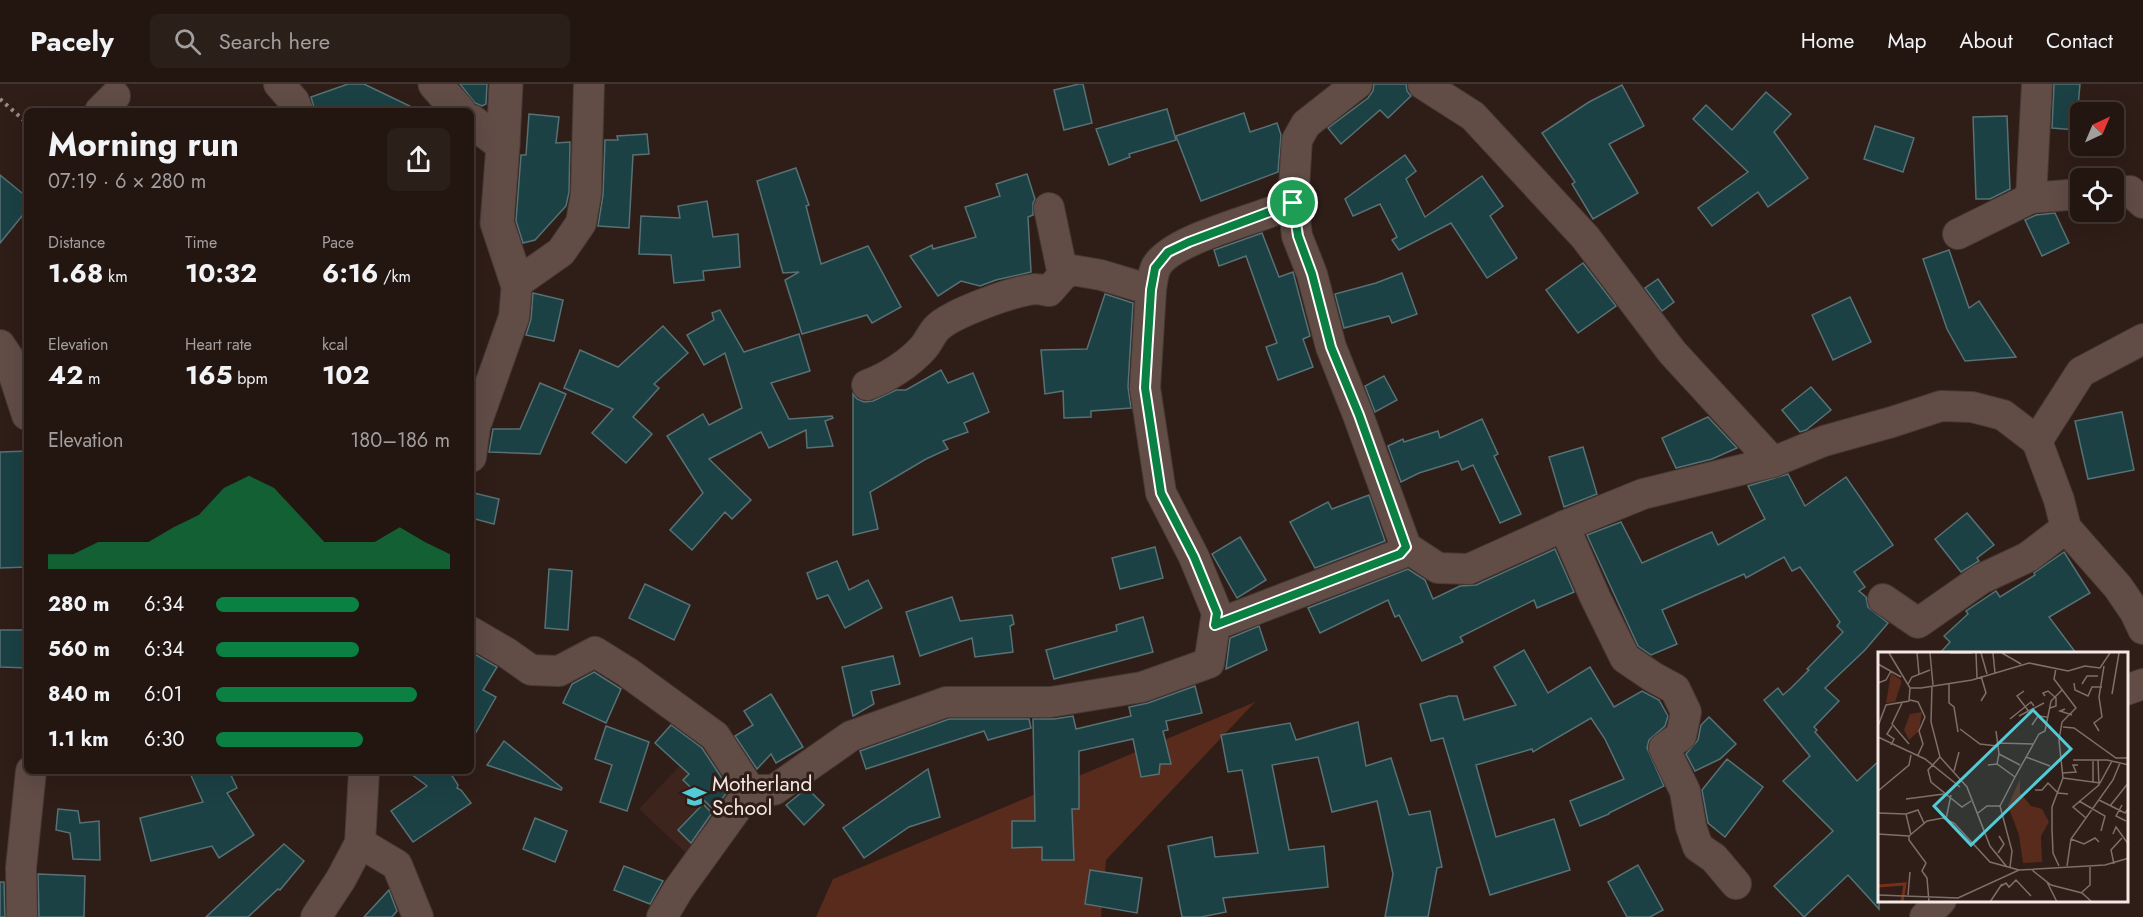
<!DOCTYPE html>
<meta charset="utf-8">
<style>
body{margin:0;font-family:Jost,sans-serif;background:#2b1f1a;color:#f1f3f6;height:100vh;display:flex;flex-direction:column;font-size:22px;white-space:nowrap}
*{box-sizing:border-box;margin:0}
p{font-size:20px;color:#a39f9f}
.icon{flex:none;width:33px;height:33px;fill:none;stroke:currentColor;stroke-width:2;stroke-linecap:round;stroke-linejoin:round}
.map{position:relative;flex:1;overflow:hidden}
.panel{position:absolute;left:24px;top:24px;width:450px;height:666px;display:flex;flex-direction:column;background:#231611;border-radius:9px;box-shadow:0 6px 24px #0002,0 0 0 2px #403531}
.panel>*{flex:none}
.needle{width:39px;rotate:44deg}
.buttons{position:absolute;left:2070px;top:18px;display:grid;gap:12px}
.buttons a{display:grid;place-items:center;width:54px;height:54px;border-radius:9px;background:#231611;box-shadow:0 6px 24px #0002,0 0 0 2px #403531;font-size:30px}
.pin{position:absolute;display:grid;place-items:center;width:51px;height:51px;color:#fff;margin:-26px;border:3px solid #fff;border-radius:50%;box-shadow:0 2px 6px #0007}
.round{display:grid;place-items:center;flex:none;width:63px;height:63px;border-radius:9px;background:#2b1f1a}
.headline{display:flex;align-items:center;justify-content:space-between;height:102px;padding:0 24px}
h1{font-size:33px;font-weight:700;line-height:45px}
.stats{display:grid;grid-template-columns:repeat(3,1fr);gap:9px;height:102px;padding:6px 24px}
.stats div{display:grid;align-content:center}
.stats b{font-size:26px;font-weight:700}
.stats small{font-size:16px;font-weight:400}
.stats p{font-size:16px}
.chart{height:168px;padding:12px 24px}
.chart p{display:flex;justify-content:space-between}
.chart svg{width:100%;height:108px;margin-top:6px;fill:#0b8043;opacity:.7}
ul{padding:0 24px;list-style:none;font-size:20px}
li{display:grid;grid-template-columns:96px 72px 1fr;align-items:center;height:45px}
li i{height:15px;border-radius:8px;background:#0b8043}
header{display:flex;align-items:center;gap:36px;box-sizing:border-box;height:84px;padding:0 30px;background:#231611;border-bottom:2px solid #403531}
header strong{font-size:28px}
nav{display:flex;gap:33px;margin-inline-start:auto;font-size:21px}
.search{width:420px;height:54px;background:#2b1f1a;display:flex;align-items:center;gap:15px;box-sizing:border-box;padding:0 21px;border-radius:9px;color:#a39f9f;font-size:22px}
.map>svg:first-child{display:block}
.built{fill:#3d241c}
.green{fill:#592b1c}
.building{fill:#1b4145;stroke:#577174;stroke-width:1.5}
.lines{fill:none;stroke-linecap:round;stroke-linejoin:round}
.street-casing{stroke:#473935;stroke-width:32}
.secondary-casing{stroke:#473935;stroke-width:35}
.path{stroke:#998984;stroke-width:4;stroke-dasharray:3 4.5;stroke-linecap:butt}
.street{stroke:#614c46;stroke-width:30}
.secondary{stroke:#614c46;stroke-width:33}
.route-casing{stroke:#fff;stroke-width:12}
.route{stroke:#0b8043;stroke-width:8}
.labels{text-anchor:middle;stroke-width:6;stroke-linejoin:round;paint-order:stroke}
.poi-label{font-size:21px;fill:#f6e9e5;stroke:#2f1d17;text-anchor:start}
.inset-river{fill:none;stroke:#772f16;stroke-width:3}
.inset-road{fill:none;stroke:#7f6f69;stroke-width:1.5}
.view{fill:#52cbd7;fill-opacity:0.15;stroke:#52cbd7;stroke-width:3}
.inset-edge{fill:none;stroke:#f6e9e5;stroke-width:3}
</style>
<header>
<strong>Pacely</strong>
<div class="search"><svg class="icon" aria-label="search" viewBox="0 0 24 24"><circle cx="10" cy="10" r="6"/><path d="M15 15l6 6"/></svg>Search here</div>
<nav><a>Home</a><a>Map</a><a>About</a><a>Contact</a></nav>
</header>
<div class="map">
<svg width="2143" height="833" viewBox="0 0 2143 833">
<rect width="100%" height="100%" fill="#2f1d17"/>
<polygon class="built" points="704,656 748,699 686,769 639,725"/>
<polygon class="green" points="1255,618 1106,776 1101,833 816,833 833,795"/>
<g class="building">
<polygon points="348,0 364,0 420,27 315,27 311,13"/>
<polygon points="460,0 487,0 486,20 482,22 475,19"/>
<polygon points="1079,0 1083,0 1092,39 1064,46 1054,6"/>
<polygon points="1374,0 1406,0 1407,7 1411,12 1388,34 1380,26 1341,60 1328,44 1368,14 1373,7"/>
<polygon points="2054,0 2080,0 2076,46 2052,44"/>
<polygon points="1622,1 1644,42 1609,60 1638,109 1593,135 1572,100 1575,98 1542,49 1589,18"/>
<polygon points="1766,8 1791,30 1774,48 1808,94 1768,123 1758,108 1712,142 1698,124 1748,88 1693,35 1706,21 1732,46"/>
<polygon points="1167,25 1176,56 1129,70 1130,73 1109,81 1096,45"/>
<polygon points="1244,29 1250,48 1277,39 1281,51 1278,88 1201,117 1176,52"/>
<polygon points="529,30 559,33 556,59 570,58 569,108 566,122 535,156 523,159 516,137 521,71 526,71"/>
<polygon points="2007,32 2010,105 1990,115 1976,115 1973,33"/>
<polygon points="1875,42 1914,54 1903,88 1864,75"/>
<polygon points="647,50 649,70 633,71 629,144 598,142 603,111 605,56 618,56 617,52"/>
<polygon points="1405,71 1416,87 1406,95 1425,133 1482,92 1503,122 1490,132 1517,174 1487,194 1451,139 1399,166 1392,156 1397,153 1380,120 1353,132 1345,115"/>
<polygon points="796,84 809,121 806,122 821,180 868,162 901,223 872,239 867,231 802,250 785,196 799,188 783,189 757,97"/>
<polygon points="1027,90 1035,115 1033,119 1033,131 1028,133 1031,188 996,196 980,202 961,197 938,212 910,172 932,161 933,165 976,153 965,123 1000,112 996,100"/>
<polygon points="0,91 27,113 27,126 0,159"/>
<polygon points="707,117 713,153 738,150 740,183 703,187 704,196 674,199 671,171 639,170 641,132 680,134 678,122"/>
<polygon points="2055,129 2069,159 2042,172 2025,136 2036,131"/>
<polygon points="1262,149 1279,193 1293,188 1310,252 1303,255 1313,283 1278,296 1266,263 1277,259 1246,172 1219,182 1214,166"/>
<polygon points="1949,166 1969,224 1979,217 2016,273 1965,277 1947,245 1923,175"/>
<polygon points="1583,179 1616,222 1578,249 1546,206"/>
<polygon points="1402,189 1417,230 1392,239 1389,232 1344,244 1335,210 1376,199"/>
<polygon points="1658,195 1674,218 1662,227 1645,204"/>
<polygon points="533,209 563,216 554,257 526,251 531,235"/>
<polygon points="1105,210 1133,219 1128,303 1131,324 1091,327 1091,333 1064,334 1063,307 1045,310 1041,266 1087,265"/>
<polygon points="1850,213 1871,258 1833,276 1812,231"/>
<polygon points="720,226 744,268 799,250 810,287 771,299 789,335 832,332 833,334 825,337 833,362 807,364 806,346 769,364 761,348 709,375 751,416 732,435 725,428 692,466 670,446 703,409 667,352 703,330 709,341 742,324 725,269 704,281 687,251 714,236 712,229"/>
<polygon points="663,242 688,269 654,300 659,304 633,333 652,350 626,379 592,349 613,325 564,304 580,266 618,283"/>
<polygon points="941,286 948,299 973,289 989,328 964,339 968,348 943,357 948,365 926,375 870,408 878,445 853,451 853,310 857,315 864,318 873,317 896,306 906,306"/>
<polygon points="1384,292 1397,316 1375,328 1365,302"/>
<polygon points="540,299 566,310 540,370 489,368 493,345 520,345"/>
<polygon points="1811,303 1831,326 1806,346 1800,348 1782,326"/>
<polygon points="2122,328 2134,386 2088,395 2075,337"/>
<polygon points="1708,333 1737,364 1712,375 1676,384 1662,354"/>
<polygon points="1482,335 1498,370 1494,372 1521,430 1500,439 1473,381 1462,386 1458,377 1419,389 1401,398 1388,362 1403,355 1404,358 1438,347 1440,354"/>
<polygon points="1583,363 1597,410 1564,423 1549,373"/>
<polygon points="27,367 27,483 0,484 0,368"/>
<polygon points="1788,390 1805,422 1846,393 1893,461 1854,488 1865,503 1859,507 1866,513 1868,523 1888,539 1865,566 1825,604 1839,617 1814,643 1817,646 1815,648 1857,697 1879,677 1879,825 1848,791 1804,833 1774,802 1833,747 1783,697 1810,672 1764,616 1778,604 1783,611 1791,604 1809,586 1807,585 1843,548 1837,542 1840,538 1800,483 1792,487 1784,473 1746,494 1744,490 1662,526 1677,560 1651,571 1638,562 1587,451 1621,438 1642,479 1712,448 1718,461 1765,435 1748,402"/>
<polygon points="474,409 499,415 494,440 471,434"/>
<polygon points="1369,411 1385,457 1315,484 1290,438 1328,418 1332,425"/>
<polygon points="1967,429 1994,461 1977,474 1979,477 1961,488 1935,455"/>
<polygon points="1240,453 1266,496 1237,514 1212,470"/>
<polygon points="1155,463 1163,494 1120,505 1112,474"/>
<polygon points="1555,465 1574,508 1537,524 1534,516 1460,553 1463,558 1422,577 1399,531 1395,533 1388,516 1320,549 1308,524 1408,485 1425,496 1433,515 1460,502 1476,501"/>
<polygon points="2064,468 2090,509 2049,533 2076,569 1940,569 1950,558 1944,552 1968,530 1966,527 1996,507 2000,513 2035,491 2034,489"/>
<polygon points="837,477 849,506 868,496 882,524 845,544 828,511 817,515 807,489"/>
<polygon points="549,485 572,487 568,546 545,544"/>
<polygon points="645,500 690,521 674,556 629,534"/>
<polygon points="952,513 960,537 1012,531 1014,540 1010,542 1013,568 975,573 972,554 920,572 906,528"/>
<polygon points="1143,533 1153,568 1054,595 1046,566 1117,547 1116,541"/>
<polygon points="1259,542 1267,566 1226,585 1230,554"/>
<polygon points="0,546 27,546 27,584 0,583"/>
<polygon points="1524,566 1548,609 1590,583 1614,623 1642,607 1659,616 1668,632 1665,642 1649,656 1647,664 1664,702 1609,729 1609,730 1580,742 1570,717 1624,695 1605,655 1591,634 1533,668 1532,665 1476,681 1496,753 1554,735 1570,786 1490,811 1443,654 1431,657 1420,620 1449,612 1457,612 1464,636 1516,621 1494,583"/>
<polygon points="471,568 497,583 483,606 496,613 471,657"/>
<polygon points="893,572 900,600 871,607 874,620 853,632 842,583"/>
<polygon points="594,588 621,605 606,639 563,619 572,600"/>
<polygon points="1195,602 1202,629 1166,637 1168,646 1163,647 1171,680 1160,680 1159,690 1141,693 1133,655 1079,667 1079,725 1072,725 1074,776 1042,776 1042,763 1012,764 1012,737 1035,737 1033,635 1054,635 1073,632 1076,645 1131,632 1129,623 1148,619"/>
<polygon points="771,610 803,663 776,679 771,670 757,685 735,652 753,641 744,627"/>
<polygon points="1709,633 1736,660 1720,675 1695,687 1686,670 1698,656 1701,641"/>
<polygon points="949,635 1029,635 1031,644 988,656 984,647 866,685 860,667"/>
<polygon points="1358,638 1366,682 1391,674 1409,731 1430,727 1442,783 1437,784 1428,833 1385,833 1393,790 1377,717 1332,728 1318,673 1272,681 1289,766 1324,762 1328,803 1223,814 1226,828 1201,833 1182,833 1168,762 1212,753 1215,773 1258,769 1242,686 1228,688 1221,651 1290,639 1296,656"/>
<polygon points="671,641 702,664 729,705 714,726 683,696 689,690 655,659"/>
<polygon points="606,642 649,658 627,727 600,718 612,681 595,675"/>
<polygon points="504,657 562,704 561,706 487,681"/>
<polygon points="1727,675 1763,703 1725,753 1708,739 1702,706"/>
<polygon points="928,685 940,733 909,743 864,774 843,744"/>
<polygon points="189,687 229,687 237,704 227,709 254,751 219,774 212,762 151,777 140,734 203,718"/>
<polygon points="407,687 449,687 458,701 457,704 461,706 471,719 413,758 391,727 427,702"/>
<polygon points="807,704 824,721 804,741 786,721"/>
<polygon points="703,720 712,729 691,759 678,746"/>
<polygon points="58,725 78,727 80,739 99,737 100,776 73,775 70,749 56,746"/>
<polygon points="535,734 567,747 555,778 523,765"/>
<polygon points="284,760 304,777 280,806 278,805 248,833 206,833"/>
<polygon points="1638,781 1663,826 1650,833 1627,833 1608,798"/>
<polygon points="624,782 663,797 650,820 614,806"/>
<polygon points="1090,786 1142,794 1137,829 1085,820"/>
<polygon points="38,790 85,792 84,833 39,833"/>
<polygon points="0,798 4,798 5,833 0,833"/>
<polygon points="389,806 397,827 392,833 364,833"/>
</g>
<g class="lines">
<defs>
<g id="street">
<polyline points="279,0 294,17 298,27"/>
<polyline points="1423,0 1473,32 1585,153 1672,268 1773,378"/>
<polyline points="100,27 115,12"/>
<polyline points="2114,108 2130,107 2143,119"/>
<polyline points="2031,114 2037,0"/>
<polyline points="1293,119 1297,152 1312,190 1331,263 1358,331 1406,463"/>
<polyline points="1049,124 1063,191 1072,186 1101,191 1151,206 1145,304 1161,409 1194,473 1217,529 1215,541 1400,470 1406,463 1438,484 1469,485 1564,442 1643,410 1773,378 1824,357 1892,338 1941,322 1972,323 2003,331 2037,357 2081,288 2143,255"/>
<polyline points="1958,150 2031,114 2080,110"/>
<path d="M1151,206C1152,199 1153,189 1156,183C1171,154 1261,135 1293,119L1297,56L1306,40L1357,0"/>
<polyline points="0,261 8,273 27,331"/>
<path d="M867,301C887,294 910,279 924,263C929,257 932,249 937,244C952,229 1014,207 1035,205C1039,205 1044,206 1049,207L1063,191"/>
<polyline points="2037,357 2059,416 2066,444 2118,503 2135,528 2143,545"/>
<polyline points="471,373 475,343 514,233 517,199 561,168 581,139 586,110 589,0"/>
<polyline points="1564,442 1595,513 1625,574 1653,593 1675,605 1686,628 1681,652 1664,664 1685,707 1691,743 1698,763 1714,774 1736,800"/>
<polyline points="1883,515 1918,539 1981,495 2028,473 2066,444"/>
<polyline points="471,548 507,569 531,586 559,587 595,568 627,588 715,652 750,706"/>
<polyline points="2126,606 2143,600"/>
<polyline points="360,759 397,781 418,833"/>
<polyline points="22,833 21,784 31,687"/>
<polyline points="316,833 341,795 360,759 364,687"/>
<polyline points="662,833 678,806 750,706 774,706 851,652 946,618 1051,618 1142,603 1209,579 1215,541"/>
<polyline points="1925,833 1941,816"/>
</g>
<g id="secondary">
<polyline points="435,0 459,27"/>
<polyline points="471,37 503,61 497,139 517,199"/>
<polyline points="503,61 506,0"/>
</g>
</defs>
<use href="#street" class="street-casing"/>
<use href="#secondary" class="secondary-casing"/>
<polyline class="path" points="0,15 27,39"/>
<use href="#street" class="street"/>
<use href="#secondary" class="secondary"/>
</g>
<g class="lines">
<defs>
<polygon id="route" points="1293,119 1298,152 1312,190 1331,263 1359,331 1406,463 1400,470 1215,541 1217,529 1194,473 1161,409 1145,304 1151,206 1155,184 1168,168 1189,158"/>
</defs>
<use href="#route" class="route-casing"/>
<use href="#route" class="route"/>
</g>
<defs>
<symbol id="school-bare" viewBox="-9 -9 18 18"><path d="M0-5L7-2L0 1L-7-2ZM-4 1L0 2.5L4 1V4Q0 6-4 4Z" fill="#52cbd7" stroke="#2f1d17" stroke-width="2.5" paint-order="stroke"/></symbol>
</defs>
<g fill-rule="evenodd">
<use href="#school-bare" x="678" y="696" width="33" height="33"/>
</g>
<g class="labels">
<g class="poi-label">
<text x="712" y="707">Motherland<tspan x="712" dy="24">School</tspan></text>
</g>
</g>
<g transform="translate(1878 568)">
<rect width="250" height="250" fill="#2f1d17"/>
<path d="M13,21L23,28V32L17,50L8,51ZM44,60L41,79L31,88L26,78L32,62ZM142,127V141L153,154L164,157L171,170L163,184L164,210L145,211L141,183L130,154Z" fill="#592b1c"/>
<path class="inset-river" d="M0,234L27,232L24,250"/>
<path class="inset-road" d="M11,1L32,36H43L94,28L151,11L190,19L207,14L222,16L232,1M39,1L41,22M52,1L55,33M72,1H94M98,1L99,26M103,1L109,22M115,1L117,21M124,1L143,12M0,12L23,25M178,16L176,27L198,56L184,70L181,88L185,126L174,155V177L175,201L181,214M0,31L8,28L13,19M71,31V51L76,55L80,80M196,31L197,38L210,44L214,35H224M30,32L34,25L52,18M204,32L209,24H220M54,34L53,70L62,105L89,135L112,194L129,215M146,39L139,44L152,61M234,42L241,1M167,44L165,41L170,39L178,46V54L172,56M32,48L40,50L47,65L41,79L45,92L40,103M103,49L108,41L103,24M24,51L14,72L31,92M187,57L182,59L194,63M141,64L166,51M132,67L153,50L156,54M154,73L160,64L169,65M0,74L8,53L31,49L32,36M185,75L196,76L238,106H251M82,77L102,92L119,94M118,79L121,102L119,112M221,79L216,71L224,65L221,45L226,14M0,85L47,107L82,135M119,91L155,92M13,93L16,87L9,82L14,74M121,102L142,113M62,105L50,118L53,130L84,155L93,149M148,105L172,114M195,108H229L251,113M110,113L119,112L137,125L161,82L167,79L173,49L184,38M76,119L81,100M184,121L198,120L195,113H200M185,126L222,131L234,109M215,130V109M157,138H164L170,131L180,141L190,142M0,139L31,113L33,103M28,147L66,142M221,148L247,161L251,156M201,149L227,164L223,179M244,153L238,164L248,169M232,154L251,130M0,161L28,162M100,161L109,154H122M208,166L195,155L221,133L220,108M68,167L73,143M0,182L31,184M235,182L238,175L251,193M33,183L28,162L40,158L46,171M193,187L206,192L217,186L221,190M120,201L126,192L121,184M236,212L233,198L244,186M189,214L193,187L235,128L242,111M132,215L134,199L122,154L137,125M154,218L173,233L204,241L214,250M169,230L179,250M123,234L128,231L131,235L138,228L153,244M203,241L212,233V214M0,243L80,246L141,218L227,213L251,206M30,243L32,220M51,250L49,226L44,219L48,211L31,188V184L49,169L65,166L76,171L112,210L141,218M112,250L124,232"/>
<path class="view" d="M155,58L193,97L93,193L56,154Z"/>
<rect width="250" height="250" class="inset-edge"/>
</g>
</svg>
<div class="buttons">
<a><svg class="needle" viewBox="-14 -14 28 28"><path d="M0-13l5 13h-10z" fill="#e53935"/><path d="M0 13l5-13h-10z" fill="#a39f9f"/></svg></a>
<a><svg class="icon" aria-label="locate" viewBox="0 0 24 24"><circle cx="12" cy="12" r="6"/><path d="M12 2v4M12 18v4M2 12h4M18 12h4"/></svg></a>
</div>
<div class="pin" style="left:1293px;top:119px;background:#1e9e55"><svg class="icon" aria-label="arrive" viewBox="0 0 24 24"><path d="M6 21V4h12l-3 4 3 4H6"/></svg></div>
<section class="panel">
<div class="headline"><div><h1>Morning run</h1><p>07:19 · 6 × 280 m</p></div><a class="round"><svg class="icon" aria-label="share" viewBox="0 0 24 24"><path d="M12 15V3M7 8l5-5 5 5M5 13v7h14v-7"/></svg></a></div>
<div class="stats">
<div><p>Distance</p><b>1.68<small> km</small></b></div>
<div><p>Time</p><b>10:32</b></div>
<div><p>Pace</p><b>6:16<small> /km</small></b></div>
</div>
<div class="stats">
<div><p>Elevation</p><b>42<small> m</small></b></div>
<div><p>Heart rate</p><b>165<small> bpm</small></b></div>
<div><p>kcal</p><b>102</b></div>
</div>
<div class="chart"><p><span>Elevation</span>180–186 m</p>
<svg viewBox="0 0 160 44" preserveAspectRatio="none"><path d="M0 44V38L10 38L20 33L30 33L40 33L50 27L60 22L70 11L80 6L90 11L100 22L110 33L120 33L130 33L140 27L150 33L160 38V44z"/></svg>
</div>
<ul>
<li><b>280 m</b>6:34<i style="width:61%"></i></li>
<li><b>560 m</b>6:34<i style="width:61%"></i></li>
<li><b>840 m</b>6:01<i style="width:86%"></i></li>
<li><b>1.1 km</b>6:30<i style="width:63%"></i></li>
</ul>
</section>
</div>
